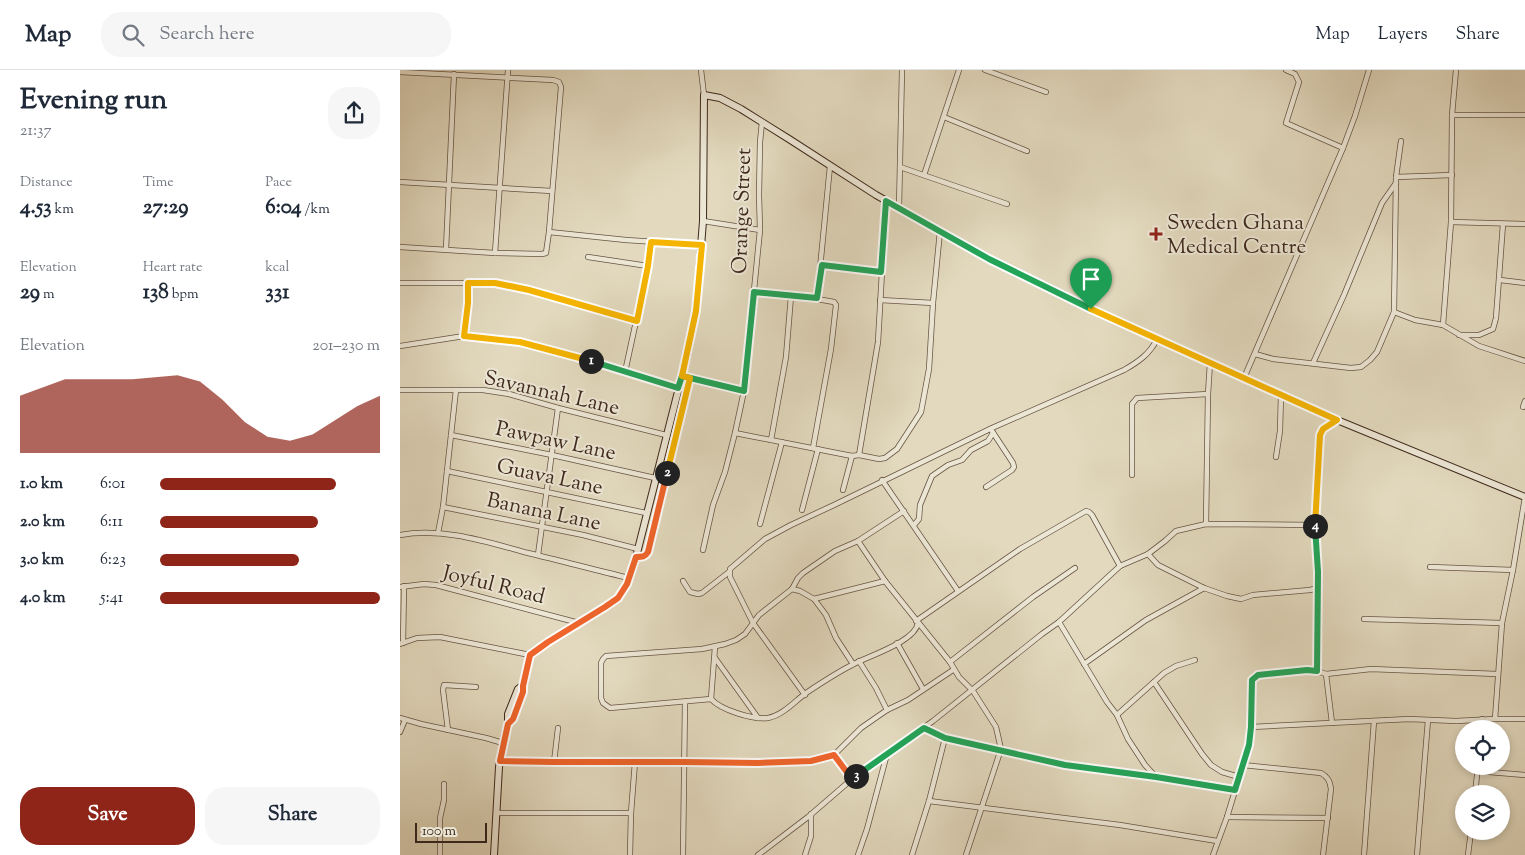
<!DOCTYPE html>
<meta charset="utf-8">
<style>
body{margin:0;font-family:"Sorts Mill Goudy",serif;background:#f6f6f7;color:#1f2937;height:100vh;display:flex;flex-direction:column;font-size:19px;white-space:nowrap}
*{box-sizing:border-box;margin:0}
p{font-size:16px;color:#747a83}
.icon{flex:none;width:28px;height:28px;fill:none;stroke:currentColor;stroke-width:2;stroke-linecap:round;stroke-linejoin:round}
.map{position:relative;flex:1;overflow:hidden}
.drawer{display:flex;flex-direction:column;background:#fff;width:400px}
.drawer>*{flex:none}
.buttons{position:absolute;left:1055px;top:650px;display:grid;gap:10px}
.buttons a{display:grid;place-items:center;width:55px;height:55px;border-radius:50%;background:#fff;box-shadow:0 2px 8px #0003;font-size:25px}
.scale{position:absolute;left:15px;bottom:12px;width:72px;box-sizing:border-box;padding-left:5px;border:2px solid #3e291b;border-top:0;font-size:14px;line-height:18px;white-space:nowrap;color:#3e291b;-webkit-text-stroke:4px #ece6d5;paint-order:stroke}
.pin{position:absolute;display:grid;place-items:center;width:42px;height:42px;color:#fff;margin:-51px -21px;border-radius:50% 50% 50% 0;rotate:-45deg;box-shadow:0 0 5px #0007}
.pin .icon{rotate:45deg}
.km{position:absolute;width:25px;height:25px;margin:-12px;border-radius:50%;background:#222;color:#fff;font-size:14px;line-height:25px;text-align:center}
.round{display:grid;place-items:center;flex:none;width:52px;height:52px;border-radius:20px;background:#f6f6f7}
.head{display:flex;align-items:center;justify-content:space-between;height:85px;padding:0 20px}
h1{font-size:28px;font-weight:700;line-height:38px}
.stats{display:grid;grid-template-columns:repeat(3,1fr);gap:8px;height:85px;padding:5px 20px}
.stats div{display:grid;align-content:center}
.stats b{font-size:21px;font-weight:700}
.stats small{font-size:14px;font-weight:400}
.stats p{font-size:14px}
.chart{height:140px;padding:10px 20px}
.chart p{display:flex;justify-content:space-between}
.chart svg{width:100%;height:90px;margin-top:5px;fill:#8f2418;opacity:.7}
.cta{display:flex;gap:10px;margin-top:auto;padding:10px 20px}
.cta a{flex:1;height:58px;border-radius:20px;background:#8f2418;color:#fff;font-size:20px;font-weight:700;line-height:58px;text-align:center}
.cta a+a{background:#f6f6f7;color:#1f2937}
ul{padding:0 20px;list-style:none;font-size:16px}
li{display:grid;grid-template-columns:80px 60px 1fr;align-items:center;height:38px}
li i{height:12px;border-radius:6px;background:#8f2418}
header{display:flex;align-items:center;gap:30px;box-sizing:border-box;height:70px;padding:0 25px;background:#fff;border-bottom:1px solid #e0e1e3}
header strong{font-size:24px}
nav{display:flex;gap:28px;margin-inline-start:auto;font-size:18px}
.search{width:350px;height:45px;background:#f6f6f7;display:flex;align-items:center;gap:12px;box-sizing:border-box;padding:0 18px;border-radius:20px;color:#747a83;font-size:19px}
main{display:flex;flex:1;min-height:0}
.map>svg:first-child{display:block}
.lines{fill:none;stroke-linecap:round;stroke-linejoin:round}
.street-casing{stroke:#675544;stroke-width:6}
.secondary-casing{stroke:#3e291b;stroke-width:8}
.street{stroke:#ece6d5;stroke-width:4.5}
.secondary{stroke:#ece6d5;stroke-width:6}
.split-1-casing{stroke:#fff;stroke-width:10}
.split-2-casing{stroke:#fff;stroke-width:10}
.split-3-casing{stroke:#fff;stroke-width:10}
.split-4-casing{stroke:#fff;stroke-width:10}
.split-5-casing{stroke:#fff;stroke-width:10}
.split-1{stroke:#22a559;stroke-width:6}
.split-2{stroke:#f5b400;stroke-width:6}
.split-3{stroke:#f0652b;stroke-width:6}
.split-4{stroke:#22a559;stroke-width:6}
.split-5{stroke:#f5b400;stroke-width:6}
.poi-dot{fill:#8f2418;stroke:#ece6d5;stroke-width:2}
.labels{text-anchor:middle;stroke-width:4;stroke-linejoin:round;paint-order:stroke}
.street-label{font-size:21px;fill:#3e291b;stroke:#ece6d5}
.poi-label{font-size:21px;fill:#3e291b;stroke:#ece6d5;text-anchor:start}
</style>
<header>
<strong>Map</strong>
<div class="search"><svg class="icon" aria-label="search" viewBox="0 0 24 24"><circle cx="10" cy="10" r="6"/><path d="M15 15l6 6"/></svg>Search here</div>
<nav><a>Map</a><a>Layers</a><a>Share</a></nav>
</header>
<main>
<section class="drawer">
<div class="head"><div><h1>Evening run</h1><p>21:37</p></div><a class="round"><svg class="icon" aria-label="share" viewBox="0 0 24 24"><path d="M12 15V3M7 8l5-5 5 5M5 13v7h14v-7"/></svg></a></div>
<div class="stats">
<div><p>Distance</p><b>4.53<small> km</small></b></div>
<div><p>Time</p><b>27:29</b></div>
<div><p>Pace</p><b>6:04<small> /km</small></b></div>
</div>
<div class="stats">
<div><p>Elevation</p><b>29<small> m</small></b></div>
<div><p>Heart rate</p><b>138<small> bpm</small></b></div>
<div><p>kcal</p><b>331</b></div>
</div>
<div class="chart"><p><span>Elevation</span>201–230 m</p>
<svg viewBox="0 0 160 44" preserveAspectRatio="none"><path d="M0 44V16L10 12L20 8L30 8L40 8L50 8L60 7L70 6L80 9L90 18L100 29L110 36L120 38L130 35L140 28L150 21L160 16V44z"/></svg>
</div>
<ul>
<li><b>1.0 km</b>6:01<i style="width:80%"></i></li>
<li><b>2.0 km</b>6:11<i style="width:72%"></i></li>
<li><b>3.0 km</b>6:23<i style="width:63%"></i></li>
<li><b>4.0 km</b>5:41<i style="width:100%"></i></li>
</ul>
<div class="cta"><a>Save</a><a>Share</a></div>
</section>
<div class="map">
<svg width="1125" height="785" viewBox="0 0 1125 785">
<rect width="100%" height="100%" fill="#e2d9be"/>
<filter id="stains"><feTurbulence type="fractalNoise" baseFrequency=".004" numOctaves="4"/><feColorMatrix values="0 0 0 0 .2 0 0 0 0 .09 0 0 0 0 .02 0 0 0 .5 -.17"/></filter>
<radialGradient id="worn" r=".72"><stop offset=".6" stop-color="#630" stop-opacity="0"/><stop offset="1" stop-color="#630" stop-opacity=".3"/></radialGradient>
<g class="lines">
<defs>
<g id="street">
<polyline points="301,0 304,25"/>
<polyline points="585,0 646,22"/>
<polyline points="886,0 895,4 899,12 886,53 943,78"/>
<polyline points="0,2 153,10 159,12 161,17 149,162 146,183 142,184 95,183 0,177"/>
<polyline points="1052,45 1125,45"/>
<polyline points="544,47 627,81"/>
<polyline points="500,97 607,134"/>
<polyline points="524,105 559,0"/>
<polyline points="996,107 1052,105"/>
<polyline points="0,112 152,121"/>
<polyline points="499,138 502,0"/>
<polyline points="303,151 360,160"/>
<polyline points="1051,152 1125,154"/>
<polyline points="149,162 226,170 302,175"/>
<polyline points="46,179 54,4"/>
<polyline points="95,183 108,0"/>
<polyline points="188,187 248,196"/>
<polyline points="421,195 481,202"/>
<polyline points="1100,210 1125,213"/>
<polyline points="0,213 95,213 129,220 237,251"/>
<polyline points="354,222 417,229"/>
<polyline points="480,230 533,233"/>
<polyline points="994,242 1015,250 1043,255 1079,276 1125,291"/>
<polyline points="1043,255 1051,152 1052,45 1056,0"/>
<polyline points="1059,265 1079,265 1093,259 1096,248 1103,154"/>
<polyline points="64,266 68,213"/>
<polyline points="0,276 64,266 120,272 153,280 278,318"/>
<polyline points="855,284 873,289 951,298 961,297 970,290 977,282 994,242 996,107 1001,71"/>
<polyline points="913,293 944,225 982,133 996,113"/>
<polyline points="225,302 248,196 251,172"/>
<polyline points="281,307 344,321"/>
<polyline points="844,308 943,78 955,46 969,0"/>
<polyline points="0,320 83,320 109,324 158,338 266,365"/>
<polyline points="1123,337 1125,331"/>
<polyline points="335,363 452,386 459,385 478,272 486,131"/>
<polyline points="51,365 152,385 255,408"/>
<polyline points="371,370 386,287 391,226"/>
<polyline points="413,378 431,279 436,235 434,232 417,229 430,96"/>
<polyline points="459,385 479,389 485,388 497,379 521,342 529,299 533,233 540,161"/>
<polyline points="876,387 880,361 881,324"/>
<polyline points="47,401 246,443"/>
<polyline points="732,405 732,334 737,328 808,324"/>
<polyline points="482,410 558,521"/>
<polyline points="586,417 612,400 614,397 613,393 592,361"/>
<polyline points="443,420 452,386"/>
<polyline points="1125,427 1113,500 1102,553 1095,649 1125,649"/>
<polyline points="43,437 183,465 238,479"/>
<polyline points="402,440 418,379"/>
<path d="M504,441L458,471L435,481L403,503L398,508L392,519L359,545L345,564L336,570L325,574L302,579L206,586L203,589L201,593V628L203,633L210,638L311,629C321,640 353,650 368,648C383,645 394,632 406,623C421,613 436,603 452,595C468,586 515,572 518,553"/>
<polyline points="360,454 382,372"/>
<polyline points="806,454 808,324 810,293"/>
<polyline points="514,455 519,449 520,435 532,406 548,395 562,390 571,380 588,371 593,363"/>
<polyline points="38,463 43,437 56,320"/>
<path d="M0,465C43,457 87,472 128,483C162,491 195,500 229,508"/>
<polyline points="458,471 485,511 550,592 559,607 573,621 596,657 601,679 566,785"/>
<polyline points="303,480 313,435 325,402 335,363 344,321 360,160 359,125 360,72 362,52"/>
<polyline points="748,484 758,495 804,518 827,526 841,529 853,525 910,520 918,518"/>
<polyline points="138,485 158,338"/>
<path d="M236,487C242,487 245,487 248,482L290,308"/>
<polyline points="1030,497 1113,500"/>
<polyline points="283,511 290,522 298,524 302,523 329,502"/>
<polyline points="0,517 24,514 36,515 179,553"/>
<polyline points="392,519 400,521 414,529 426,545 436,568 453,594"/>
<polyline points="414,529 485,511"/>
<polyline points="964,549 1102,553"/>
<polyline points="516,551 620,479 686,441 689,442 692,445 720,496"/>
<polyline points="659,552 707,632 717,645 728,669 745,695 756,707"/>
<polyline points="3,573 4,516"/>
<polyline points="497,573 523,619"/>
<polyline points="0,574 17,568 40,567 130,585"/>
<polyline points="315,588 358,648"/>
<polyline points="459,591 476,618 487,640"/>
<polyline points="550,592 633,527 675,498"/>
<polyline points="684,594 746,550 804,518"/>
<polyline points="917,601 918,501 915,455 920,365 923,359 937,350"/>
<polyline points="926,604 932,653"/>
<polyline points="754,612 802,684 811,695 822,702 839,707"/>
<path d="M405,625L353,553L330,507V499L365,469L391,455L434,435L592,358L724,300C738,292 750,284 757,269"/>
<polyline points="311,629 315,577"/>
<polyline points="717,645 764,603 776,596 795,590"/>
<polyline points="0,648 21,654 86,668 103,673"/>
<polyline points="851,657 1009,649 1056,651 1095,649"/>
<polyline points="524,658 545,668 665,695 756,707 835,721"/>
<polyline points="1081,659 1082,649"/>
<polyline points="48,660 43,620 44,615 76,617"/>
<polyline points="0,662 5,650"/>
<polyline points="434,685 452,709"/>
<polyline points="100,691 358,693 411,691 434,685 461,658 487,640 508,630 553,600"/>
<polyline points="154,692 158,658"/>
<path d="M843,695L921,703C928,707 930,711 931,719L923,785"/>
<polyline points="1077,701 1125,705"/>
<polyline points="1075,724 1078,696"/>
<polyline points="529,731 720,755 817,771"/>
<polyline points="97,743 231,743"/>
<polyline points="827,747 928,748"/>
<polyline points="40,785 40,748 44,730 44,714"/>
<polyline points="230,785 231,743 235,692"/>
<polyline points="283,785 285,632"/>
<polyline points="358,785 408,747 452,709 533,651 642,564 659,552 720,496 748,484 765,471 776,461 806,454 915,455"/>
<polyline points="405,785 411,766 411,744"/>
<polyline points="458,785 467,759 487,684"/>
<polyline points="512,785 529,731 545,668"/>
<polyline points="813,785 827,747 849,675 851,657 852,609 858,605 907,600 917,601 926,604 971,599 1097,604"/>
<polyline points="964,785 974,651"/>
<polyline points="1017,785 1028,650"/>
<polyline points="1068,785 1071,761"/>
</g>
<g id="secondary">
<path d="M108,653C121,643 126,602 130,585L147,572L205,537L218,528L227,514L234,495L287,286L296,241L303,151L304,25L320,28L341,39L389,69L476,125L589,189L694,240L937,350L1125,427"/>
<polyline points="94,785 99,697 103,673 108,653 108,644 118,619 123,615"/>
</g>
</defs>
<use href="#street" class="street-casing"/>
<use href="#secondary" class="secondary-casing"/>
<use href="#street" class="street"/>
<use href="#secondary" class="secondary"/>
</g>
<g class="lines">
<defs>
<polyline id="split-1" points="191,291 278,318 282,306 344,321 354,222 417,228 422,195 481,202 486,131 589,189 691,239"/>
<polyline id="split-2" points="191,291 120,272 64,266 68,233 68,213 95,213 129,220 237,251 248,196 251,172 302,175 296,241 282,306 290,308 267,403"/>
<path id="split-3" d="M267,403L248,482C245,487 242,487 236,487L227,514L218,528L205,537L148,572L130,585L123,616V622L113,649L108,654L100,691L154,692H284L358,693L411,691L434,685L452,709L456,706"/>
<polyline id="split-4" points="456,706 524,658 545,668 665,695 756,707 835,720 849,675 851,657 852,610 858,605 907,600 917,601 918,502 915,456"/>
<polyline id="split-5" points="691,239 937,350 923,359 920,365 915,456"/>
</defs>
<use href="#split-1" class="split-1-casing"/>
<use href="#split-2" class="split-2-casing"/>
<use href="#split-3" class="split-3-casing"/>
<use href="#split-4" class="split-4-casing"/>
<use href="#split-5" class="split-5-casing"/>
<use href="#split-1" class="split-1"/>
<use href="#split-2" class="split-2"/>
<use href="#split-3" class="split-3"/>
<use href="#split-4" class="split-4"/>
<use href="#split-5" class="split-5"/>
</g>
<path class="poi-dot" d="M753.5 156.5h5v5h5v5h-5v5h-5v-5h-5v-5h5z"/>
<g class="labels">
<g class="street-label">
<text transform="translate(341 141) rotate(-88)" y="7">Orange Street</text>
<text transform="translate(152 322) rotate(13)" y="7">Savannah Lane</text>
<text transform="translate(156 370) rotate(12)" y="7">Pawpaw Lane</text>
<text transform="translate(150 406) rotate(12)" y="7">Guava Lane</text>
<text transform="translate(144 441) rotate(12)" y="7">Banana Lane</text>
<text transform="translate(94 514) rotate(14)" y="7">Joyful Road</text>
</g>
<g class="poi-label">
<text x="767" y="159">Sweden Ghana<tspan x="767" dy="24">Medical Centre</tspan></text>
</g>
</g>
<rect width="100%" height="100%" filter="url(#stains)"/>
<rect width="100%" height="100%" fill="url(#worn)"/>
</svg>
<div class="buttons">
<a><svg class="icon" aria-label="locate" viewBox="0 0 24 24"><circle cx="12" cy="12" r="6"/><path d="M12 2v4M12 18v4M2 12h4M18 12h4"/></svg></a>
<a><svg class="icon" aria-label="layers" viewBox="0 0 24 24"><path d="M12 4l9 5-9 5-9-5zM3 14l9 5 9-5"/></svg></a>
</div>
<div class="scale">100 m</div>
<div class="pin" style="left:691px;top:239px;background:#1e9e55"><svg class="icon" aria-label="arrive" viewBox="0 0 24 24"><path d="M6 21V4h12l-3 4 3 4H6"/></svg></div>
<b class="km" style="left:191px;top:291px">1</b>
<b class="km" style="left:267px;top:403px">2</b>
<b class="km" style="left:456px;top:706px">3</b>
<b class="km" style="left:915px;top:456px">4</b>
</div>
</main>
